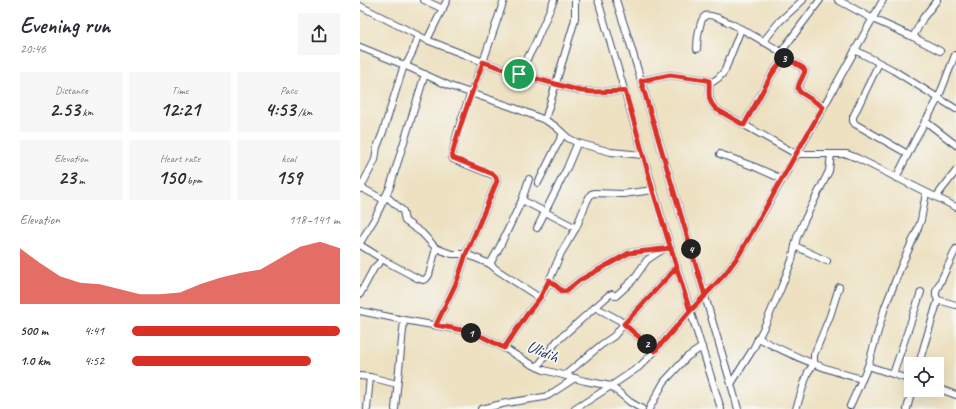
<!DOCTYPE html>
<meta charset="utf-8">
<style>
body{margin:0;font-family:Caveat,sans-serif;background:#f7f7f7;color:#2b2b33;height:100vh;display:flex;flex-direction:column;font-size:15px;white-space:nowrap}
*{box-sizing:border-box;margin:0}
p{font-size:13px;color:#7c7c81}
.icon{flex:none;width:22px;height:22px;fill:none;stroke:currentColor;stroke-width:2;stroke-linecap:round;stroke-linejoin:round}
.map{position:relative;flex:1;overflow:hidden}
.drawer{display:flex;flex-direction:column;background:#fff;width:360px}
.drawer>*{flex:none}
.fabs{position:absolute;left:544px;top:357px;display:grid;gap:8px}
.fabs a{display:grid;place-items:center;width:40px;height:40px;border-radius:0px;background:#fff;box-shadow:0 4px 16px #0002;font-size:20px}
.pin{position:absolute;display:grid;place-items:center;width:34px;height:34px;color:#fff;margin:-17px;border:2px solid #fff;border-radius:50%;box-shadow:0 1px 4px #0007}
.km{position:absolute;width:20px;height:20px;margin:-10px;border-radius:50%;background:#222;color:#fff;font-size:11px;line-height:20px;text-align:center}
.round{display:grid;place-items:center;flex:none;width:42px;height:42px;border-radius:0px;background:#f7f7f7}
.overview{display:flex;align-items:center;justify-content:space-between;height:68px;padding:0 20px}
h1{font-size:22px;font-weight:700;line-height:30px}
.figures{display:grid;grid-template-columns:repeat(3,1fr);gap:6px;height:68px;padding:4px 20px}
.figures div{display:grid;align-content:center;border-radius:0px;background:#f7f7f7;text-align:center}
.figures b{font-size:20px;font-weight:700}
.figures small{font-size:11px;font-weight:400}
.figures p{font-size:11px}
.chart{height:112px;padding:8px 20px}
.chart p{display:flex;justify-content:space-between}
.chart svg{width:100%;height:72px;margin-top:4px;fill:#d93025;opacity:.7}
ul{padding:0 20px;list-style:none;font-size:13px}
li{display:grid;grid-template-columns:64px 48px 1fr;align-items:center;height:30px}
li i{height:10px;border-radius:5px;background:#d93025}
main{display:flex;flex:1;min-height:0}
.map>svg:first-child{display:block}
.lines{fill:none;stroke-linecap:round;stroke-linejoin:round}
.minor-casing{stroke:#3a4a6d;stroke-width:8}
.minor{stroke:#fff;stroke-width:6}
.route-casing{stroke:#fff;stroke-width:8}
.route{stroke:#d93025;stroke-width:5}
.labels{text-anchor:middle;stroke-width:3.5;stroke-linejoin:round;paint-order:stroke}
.street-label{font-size:17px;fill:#1b2f5e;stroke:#f6f6f2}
</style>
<main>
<section class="drawer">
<div class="overview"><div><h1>Evening run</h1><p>20:46</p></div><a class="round"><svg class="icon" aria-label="share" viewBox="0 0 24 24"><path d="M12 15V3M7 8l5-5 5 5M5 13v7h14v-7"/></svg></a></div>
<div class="figures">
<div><p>Distance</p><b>2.53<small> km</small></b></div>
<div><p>Time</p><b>12:21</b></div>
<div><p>Pace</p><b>4:53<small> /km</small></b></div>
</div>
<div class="figures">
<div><p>Elevation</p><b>23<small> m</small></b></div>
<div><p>Heart rate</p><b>150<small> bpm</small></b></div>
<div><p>kcal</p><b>159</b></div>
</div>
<div class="chart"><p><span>Elevation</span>118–141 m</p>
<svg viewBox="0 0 160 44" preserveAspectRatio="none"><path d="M0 44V10L10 19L20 27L30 31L40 32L50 35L60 38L70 38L80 37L90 32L100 28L110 25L120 23L130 16L140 9L150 6L160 10V44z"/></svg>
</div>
<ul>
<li><b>500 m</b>4:41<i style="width:100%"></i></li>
<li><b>1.0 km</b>4:52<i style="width:86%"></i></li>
</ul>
</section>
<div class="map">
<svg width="596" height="409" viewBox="0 0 596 409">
<rect width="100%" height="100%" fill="#f6f6f2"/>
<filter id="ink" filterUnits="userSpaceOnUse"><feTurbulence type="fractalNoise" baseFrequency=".025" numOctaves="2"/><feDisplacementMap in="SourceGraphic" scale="8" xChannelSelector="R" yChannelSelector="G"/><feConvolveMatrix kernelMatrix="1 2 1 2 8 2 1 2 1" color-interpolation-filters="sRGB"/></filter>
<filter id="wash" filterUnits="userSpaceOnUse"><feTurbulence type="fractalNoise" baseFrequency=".012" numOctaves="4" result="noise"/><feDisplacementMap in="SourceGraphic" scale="16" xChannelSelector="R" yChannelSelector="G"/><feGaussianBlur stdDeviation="0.9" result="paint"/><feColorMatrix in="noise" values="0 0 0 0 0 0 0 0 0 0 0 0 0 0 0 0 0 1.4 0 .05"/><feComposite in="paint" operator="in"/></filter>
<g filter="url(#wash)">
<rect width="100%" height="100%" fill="#ede1c1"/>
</g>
<g filter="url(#ink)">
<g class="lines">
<defs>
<g id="minor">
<polyline points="64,0 83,9"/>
<path d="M238,0C257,64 275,128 294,192C315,265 339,337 361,409"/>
<polyline points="256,0 269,40 371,384 378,409"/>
<path d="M460,0L424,48C420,62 439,61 445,71C443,78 439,83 438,89L440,92L463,107"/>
<polyline points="478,0 513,19 553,37 580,51"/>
<polyline points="0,6 67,40 123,62 144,0"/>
<polyline points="553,37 563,18 577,0"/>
<polyline points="67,40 87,0"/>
<polyline points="403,42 420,21 443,0"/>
<polyline points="0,47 44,65 90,86 152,107 185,120 195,126 208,138 218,143"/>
<path d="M337,49C337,42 339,20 345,16C354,10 412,47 423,53"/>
<polyline points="495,50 533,70 596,109"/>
<polyline points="519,63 493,117 493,121 495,124 548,154"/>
<polyline points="46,65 53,51 58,35"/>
<polyline points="159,74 175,44 194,0"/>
<path d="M281,81L310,75L347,80L349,81C350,93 347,100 356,109L436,154H487L497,158L596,207"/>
<path d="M349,84C356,80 361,77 365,70L381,29"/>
<polyline points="185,120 214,23 215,18 215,1"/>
<polyline points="565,121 596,145"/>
<polyline points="384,125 412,74 425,57"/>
<polyline points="360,154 395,167 422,179"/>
<polyline points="536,178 557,136 578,99 595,55"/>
<polyline points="178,183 196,147 203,134"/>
<polyline points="0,187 24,200"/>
<polyline points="0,189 15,160 17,147 23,132 44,65"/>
<polyline points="26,196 43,211 45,221 62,233 76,248 86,252 92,254 106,254 130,264 137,270 180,298"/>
<polyline points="576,197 596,171"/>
<polyline points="162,200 216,228"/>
<polyline points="177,228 207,168 217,144 218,143 251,152 283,155"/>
<polyline points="0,243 15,218 30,187 65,74"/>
<polyline points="0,245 29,263 57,278 63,280 66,279 69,275 76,248"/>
<polyline points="435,246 467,261"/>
<polyline points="130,264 139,248 162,200 169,179"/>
<polyline points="189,280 202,291 206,291 220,280 269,253 311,248"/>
<polyline points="0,294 14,268 23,259"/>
<polyline points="578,300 576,296 576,291 596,249"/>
<polyline points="235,307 259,320 295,351"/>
<polyline points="0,311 44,320 107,331 123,337 144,348 171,364 184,370 225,381 251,386 279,367 293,353 330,311 365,274 379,255 458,117 523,0"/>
<path d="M76,325L97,281L106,254L111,243L137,181L136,177L133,175L93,159L92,157C97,124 112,92 123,62L159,74L216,90L233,92L265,91"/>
<path d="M398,338C432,356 464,370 502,379"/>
<polyline points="144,348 168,313 180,298 187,286 201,253 216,228 227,201 231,194 234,193 263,194 293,190"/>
<polyline points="559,364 564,346 578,300 596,305"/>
<polyline points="508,366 551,380"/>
<polyline points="177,367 197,341 249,295 252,294 256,296 258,294 273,280 287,260 302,250"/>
<polyline points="533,374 561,292"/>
<polyline points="205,375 241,345 254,336 264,324 317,267"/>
<polyline points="0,376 10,377 37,384"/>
<polyline points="371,384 393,349 406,323 421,288 432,260 437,237 444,221 469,171 471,154"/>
<polyline points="577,388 596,395"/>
<polyline points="490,406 508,366 525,307 542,264 557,231 561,220 566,193"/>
<polyline points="7,409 10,377"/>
<polyline points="35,409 44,320"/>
<polyline points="121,409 146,403 184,397 189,395 215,378"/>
<polyline points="215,409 251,386 270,402 282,409"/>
<polyline points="289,409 304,382 327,357 342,347"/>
<polyline points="436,409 443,387 448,372 454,364 454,355 470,316 479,287"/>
<polyline points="547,409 552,390"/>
</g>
</defs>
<use href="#minor" class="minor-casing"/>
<use href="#minor" class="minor"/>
</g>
</g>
<g class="lines" filter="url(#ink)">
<defs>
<path id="route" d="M159,74L123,62C112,93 100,123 92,155L93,158L133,174L136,177L137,181L111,243L106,254L97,281L76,325L107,331L123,337L144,348L168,313L180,298L189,280L202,291H206L220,280L269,253L311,248L317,267L264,324L295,351L330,311L365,274L379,255L436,154L463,107L440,92L438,89C438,83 443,78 445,71L443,68L425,57L412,74L384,125L356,109C346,99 350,93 349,81L347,80L310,75L281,81L345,296L330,311C318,271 305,231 293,191C284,158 275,124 265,91L233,92L221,91L159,74"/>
</defs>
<use href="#route" class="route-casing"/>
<use href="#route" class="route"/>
</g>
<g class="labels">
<g class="street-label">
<text transform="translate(183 351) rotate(23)" y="6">Ulidih</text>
</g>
</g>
</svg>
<div class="fabs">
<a><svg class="icon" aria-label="locate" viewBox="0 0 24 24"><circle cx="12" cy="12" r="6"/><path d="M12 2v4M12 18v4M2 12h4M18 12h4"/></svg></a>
</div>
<div class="pin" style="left:159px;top:74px;background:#1e9e55"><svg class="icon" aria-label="arrive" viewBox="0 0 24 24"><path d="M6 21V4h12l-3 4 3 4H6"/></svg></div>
<b class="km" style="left:111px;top:333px">1</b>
<b class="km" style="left:287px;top:344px">2</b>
<b class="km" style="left:424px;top:58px">3</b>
<b class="km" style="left:331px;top:249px">4</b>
</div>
</main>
